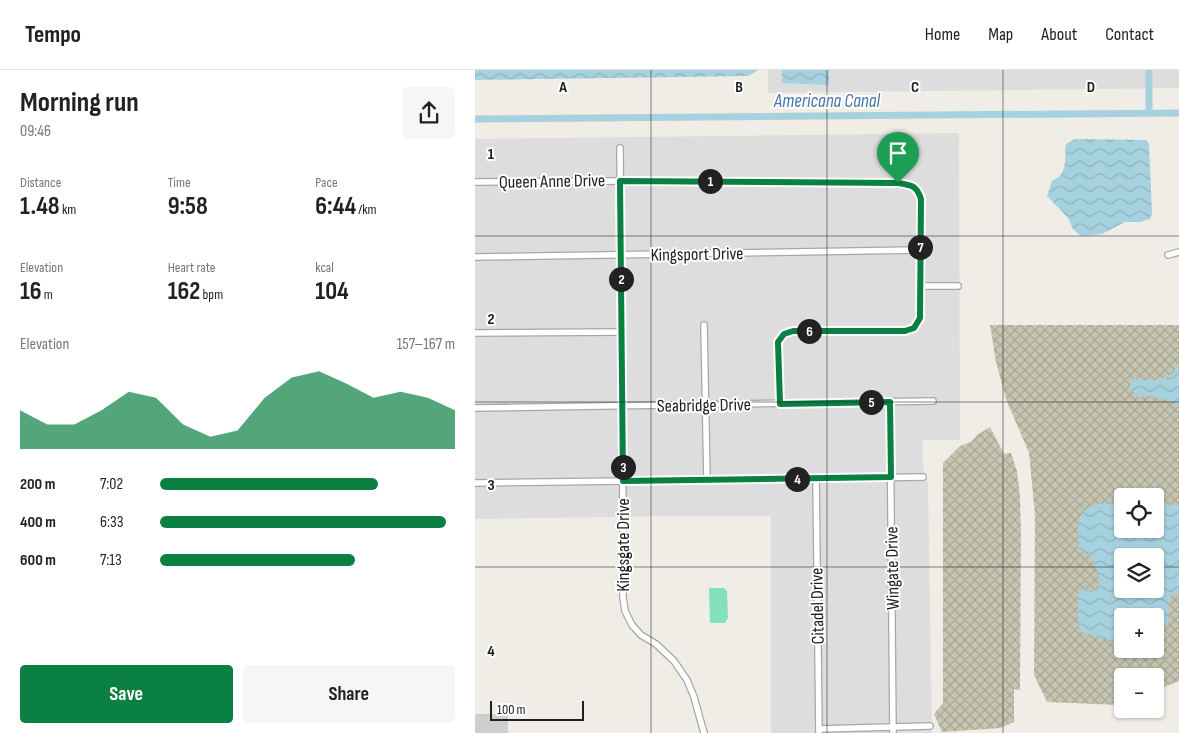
<!DOCTYPE html>
<meta charset="utf-8">
<style>
body{margin:0;font-family:"Sofia Sans Condensed",sans-serif;background:#f6f6f6;color:#222;height:100vh;display:flex;flex-direction:column;font-size:19px;white-space:nowrap}
*{box-sizing:border-box;margin:0}
p{font-size:16px;color:#767676}
.icon{flex:none;width:28px;height:28px;fill:none;stroke:currentColor;stroke-width:2;stroke-linecap:round;stroke-linejoin:round}
.map{position:relative;flex:1;overflow:hidden}
.drawer{display:flex;flex-direction:column;background:#fff;width:475px}
.drawer>*{flex:none}
.fabs{position:absolute;left:639px;top:418px;display:grid;gap:10px}
.fabs a{display:grid;place-items:center;width:50px;height:50px;border-radius:5px;background:#fff;box-shadow:0 1px 4px #0004;font-size:25px}
.scale{position:absolute;left:15px;bottom:12px;width:94px;box-sizing:border-box;padding-left:5px;border:2px solid #202020;border-top:0;font-size:14px;line-height:18px;white-space:nowrap;color:#202020;-webkit-text-stroke:4px #fff;paint-order:stroke}
.pin{position:absolute;display:grid;place-items:center;width:42px;height:42px;color:#fff;margin:-51px -21px;border-radius:50% 50% 50% 0;rotate:-45deg;box-shadow:0 0 5px #0007}
.pin .icon{rotate:45deg}
.km{position:absolute;width:25px;height:25px;margin:-12px;border-radius:50%;background:#222;color:#fff;font-size:14px;line-height:25px;text-align:center}
.round{display:grid;place-items:center;flex:none;width:52px;height:52px;border-radius:5px;background:#f6f6f6}
.headline{display:flex;align-items:center;justify-content:space-between;height:85px;padding:0 20px}
h1{font-size:28px;font-weight:700;line-height:38px}
.figures{display:grid;grid-template-columns:repeat(3,1fr);gap:8px;height:85px;padding:5px 20px}
.figures div{display:grid;align-content:center}
.figures b{font-size:25px;font-weight:700}
.figures small{font-size:14px;font-weight:400}
.figures p{font-size:14px}
.chart{height:140px;padding:10px 20px}
.chart p{display:flex;justify-content:space-between}
.chart svg{width:100%;height:90px;margin-top:5px;fill:#0b8043;opacity:.7}
.action{display:flex;gap:10px;margin-top:auto;padding:10px 20px}
.action a{flex:1;height:58px;border-radius:5px;background:#0b8043;color:#fff;font-size:20px;font-weight:700;line-height:58px;text-align:center}
.action a+a{background:#f6f6f6;color:#222}
ul{padding:0 20px;list-style:none;font-size:16px}
li{display:grid;grid-template-columns:80px 60px 1fr;align-items:center;height:38px}
li i{height:12px;border-radius:6px;background:#0b8043}
header{display:flex;align-items:center;gap:30px;box-sizing:border-box;height:70px;padding:0 25px;background:#fff;border-bottom:1px solid #e0e0e0}
header strong{font-size:24px}
nav{display:flex;gap:28px;margin-inline-start:auto;font-size:18px}
main{display:flex;flex:1;min-height:0}
.map>svg:first-child{display:block}
.residential{fill:#dedddd}
.religious{fill:#cecece}
.construction{fill:url(#construction-cross-hatch);fill-rule:evenodd}
.pitch{fill:#83e0bd}
.water{fill:url(#water-waves);fill-rule:evenodd}
.lines{fill:none;stroke-linecap:round;stroke-linejoin:round}
.canal{stroke:#a6d1de;stroke-width:7}
.street-casing{stroke:#a7a7a7;stroke-width:8}
.street{stroke:#fff;stroke-width:5.5}
.route-casing{stroke:#fff;stroke-width:10}
.route{stroke:#0b8043;stroke-width:6}
.grid{fill:none;stroke:#202020;stroke-width:1;stroke-opacity:0.55}
.labels{text-anchor:middle;stroke-width:4;stroke-linejoin:round;paint-order:stroke}
.street-label{font-size:18px;fill:#202020;stroke:#fff}
.water-label{font-size:19px;font-style:italic;fill:#4777a9;stroke:#fff}
.grid-label{font-size:16px;text-anchor:middle;font-weight:bold;fill:#202020;stroke:#fff;stroke-width:4;stroke-linejoin:round;paint-order:stroke}
</style>
<header>
<strong>Tempo</strong>
<nav><a>Home</a><a>Map</a><a>About</a><a>Contact</a></nav>
</header>
<main>
<section class="drawer">
<div class="headline"><div><h1>Morning run</h1><p>09:46</p></div><a class="round"><svg class="icon" aria-label="share" viewBox="0 0 24 24"><path d="M12 15V3M7 8l5-5 5 5M5 13v7h14v-7"/></svg></a></div>
<div class="figures">
<div><p>Distance</p><b>1.48<small> km</small></b></div>
<div><p>Time</p><b>9:58</b></div>
<div><p>Pace</p><b>6:44<small> /km</small></b></div>
</div>
<div class="figures">
<div><p>Elevation</p><b>16<small> m</small></b></div>
<div><p>Heart rate</p><b>162<small> bpm</small></b></div>
<div><p>kcal</p><b>104</b></div>
</div>
<div class="chart"><p><span>Elevation</span>157–167 m</p>
<svg viewBox="0 0 160 44" preserveAspectRatio="none"><path d="M0 44V25L10 32L20 32L30 25L40 16L50 19L60 32L70 38L80 35L90 19L100 9L110 6L120 12L130 19L140 16L150 19L160 25V44z"/></svg>
</div>
<ul>
<li><b>200 m</b>7:02<i style="width:74%"></i></li>
<li><b>400 m</b>6:33<i style="width:97%"></i></li>
<li><b>600 m</b>7:13<i style="width:66%"></i></li>
</ul>
<div class="action"><a>Save</a><a>Share</a></div>
</section>
<div class="map">
<svg width="704" height="663" viewBox="0 0 704 663">
<defs>
<pattern id="construction-cross-hatch" width="8" height="8" patternUnits="userSpaceOnUse" patternTransform="scale(1.25)"><rect width="8" height="8" fill="#c5c5b1"/><path d="M0 0l8 8M0 8l8-8" fill="none" stroke="#a9a998"/></pattern>
<pattern id="water-waves" width="16" height="10" patternUnits="userSpaceOnUse" patternTransform="scale(1.25)"><rect width="16" height="10" fill="#a6d1de"/><path d="M0 5q4-4 8 0t8 0" fill="none" stroke="#8fb3be"/></pattern>
</defs>
<rect width="100%" height="100%" fill="#f0ede6"/>
<g class="residential">
<polygon points="293,0 704,0 704,18 293,23"/>
<polygon points="484,63 485,370 448,370 448,398 453,415 457,663 296,663 296,446 207,446 0,449 0,69"/>
</g>
<rect class="religious" x="0" y="644" width="33" height="19"/>
<g class="construction">
<path d="M515,255H704V611L680,621V606H648L647,633L644,635L572,632L559,605L560,445L554,383L531,329L521,292ZM648,426H680V459H648ZM648,486H680V519H648ZM648,546H680V579H648Z"/>
<polygon points="515,357 529,384 536,383 542,401 545,426 546,463 545,620 539,619 539,652 525,658 467,662 459,644 468,633 468,393 485,376 496,372 502,365"/>
</g>
<polygon class="pitch" points="234,518 249,518 252,521 253,548 250,553 235,553"/>
<g class="water">
<polygon points="0,0 282,0 282,1 273,6 0,10"/>
<polygon points="307,0 354,0 354,15 307,13"/>
<path d="M600,69L671,70L674,74L677,143L675,149L665,152H650L627,164L606,166L598,159L593,148L572,126L577,111C594,104 589,88 591,74Z"/>
<path d="M704,296V336L689,329L673,326L665,327L654,319L657,308C669,310 686,313 696,304C700,301 700,298 704,296Z"/>
<path d="M647,433L648,459H680V434L704,435V524L698,523L694,532L693,553L686,561L680,564V546H648L647,574H644L607,562L603,555V524L609,519L614,521L622,520C627,508 621,497 616,486L610,484L604,478C604,471 602,462 603,454C607,431 629,433 647,433ZM648,486H680V519H648Z"/>
</g>
<g class="lines">
<g class="canal">
<polyline points="674,0 674,43"/>
<polyline points="0,49 704,43"/>
</g>
<defs>
<g id="street">
<polyline points="145,78 148,448 148,527 150,541 157,555 166,565 181,574 199,591 212,610 219,627 229,663"/>
<path d="M0,112L145,111L423,113C437,115 442,116 446,129L445,248L439,258L430,261H318L309,264L303,272L305,334"/>
<polyline points="693,185 704,182"/>
<polyline points="0,187 445,180"/>
<polyline points="445,216 483,216"/>
<polyline points="229,255 232,410"/>
<polyline points="0,263 146,262"/>
<polyline points="415,332 418,663"/>
<polyline points="0,338 458,331"/>
<polyline points="341,408 344,663"/>
<polyline points="0,413 448,407"/>
<polyline points="344,659 455,656"/>
</g>
</defs>
<use href="#street" class="street-casing"/>
<use href="#street" class="street"/>
</g>
<g class="lines">
<defs>
<path id="route" d="M145,111L423,113C437,115 442,116 446,129L445,248L439,258L430,261H318L309,264L303,272L305,334L415,332L416,407L148,411Z"/>
</defs>
<use href="#route" class="route-casing"/>
<use href="#route" class="route"/>
</g>
<path class="grid" d="M176,0V663M352,0V663M528,0V663M0,166H704M0,332H704M0,497H648M680,497H704"/>
<g class="labels">
<g class="street-label">
<text transform="translate(77 111) rotate(-1)" y="6">Queen Anne Drive</text>
<text transform="translate(222 184) rotate(-1)" y="6">Kingsport Drive</text>
<text transform="translate(229 335) rotate(-1)" y="6">Seabridge Drive</text>
<text transform="translate(148 475) rotate(-90)" y="6">Kingsgate Drive</text>
<text transform="translate(417 498) rotate(-91)" y="6">Wingate Drive</text>
<text transform="translate(342 536) rotate(-91)" y="6">Citadel Drive</text>
</g>
<g class="water-label">
<text x="352" y="37">Americana Canal</text>
</g>
</g>
<g class="grid-label">
<text x="88" y="22">A</text>
<text x="264" y="22">B</text>
<text x="440" y="22">C</text>
<text x="616" y="22">D</text>
<text x="16" y="89">1</text>
<text x="16" y="254">2</text>
<text x="16" y="420">3</text>
<text x="16" y="586">4</text>
</g>
</svg>
<div class="fabs">
<a><svg class="icon" aria-label="locate" viewBox="0 0 24 24"><circle cx="12" cy="12" r="6"/><path d="M12 2v4M12 18v4M2 12h4M18 12h4"/></svg></a>
<a><svg class="icon" aria-label="layers" viewBox="0 0 24 24"><path d="M12 4l9 5-9 5-9-5zM3 14l9 5 9-5"/></svg></a>
<a>+</a>
<a>−</a>
</div>
<div class="scale">100 m</div>
<div class="pin" style="left:423px;top:113px;background:#1e9e55"><svg class="icon" aria-label="arrive" viewBox="0 0 24 24"><path d="M6 21V4h12l-3 4 3 4H6"/></svg></div>
<b class="km" style="left:235px;top:111px">1</b>
<b class="km" style="left:146px;top:209px">2</b>
<b class="km" style="left:148px;top:397px">3</b>
<b class="km" style="left:322px;top:409px">4</b>
<b class="km" style="left:396px;top:332px">5</b>
<b class="km" style="left:334px;top:261px">6</b>
<b class="km" style="left:445px;top:177px">7</b>
</div>
</main>
